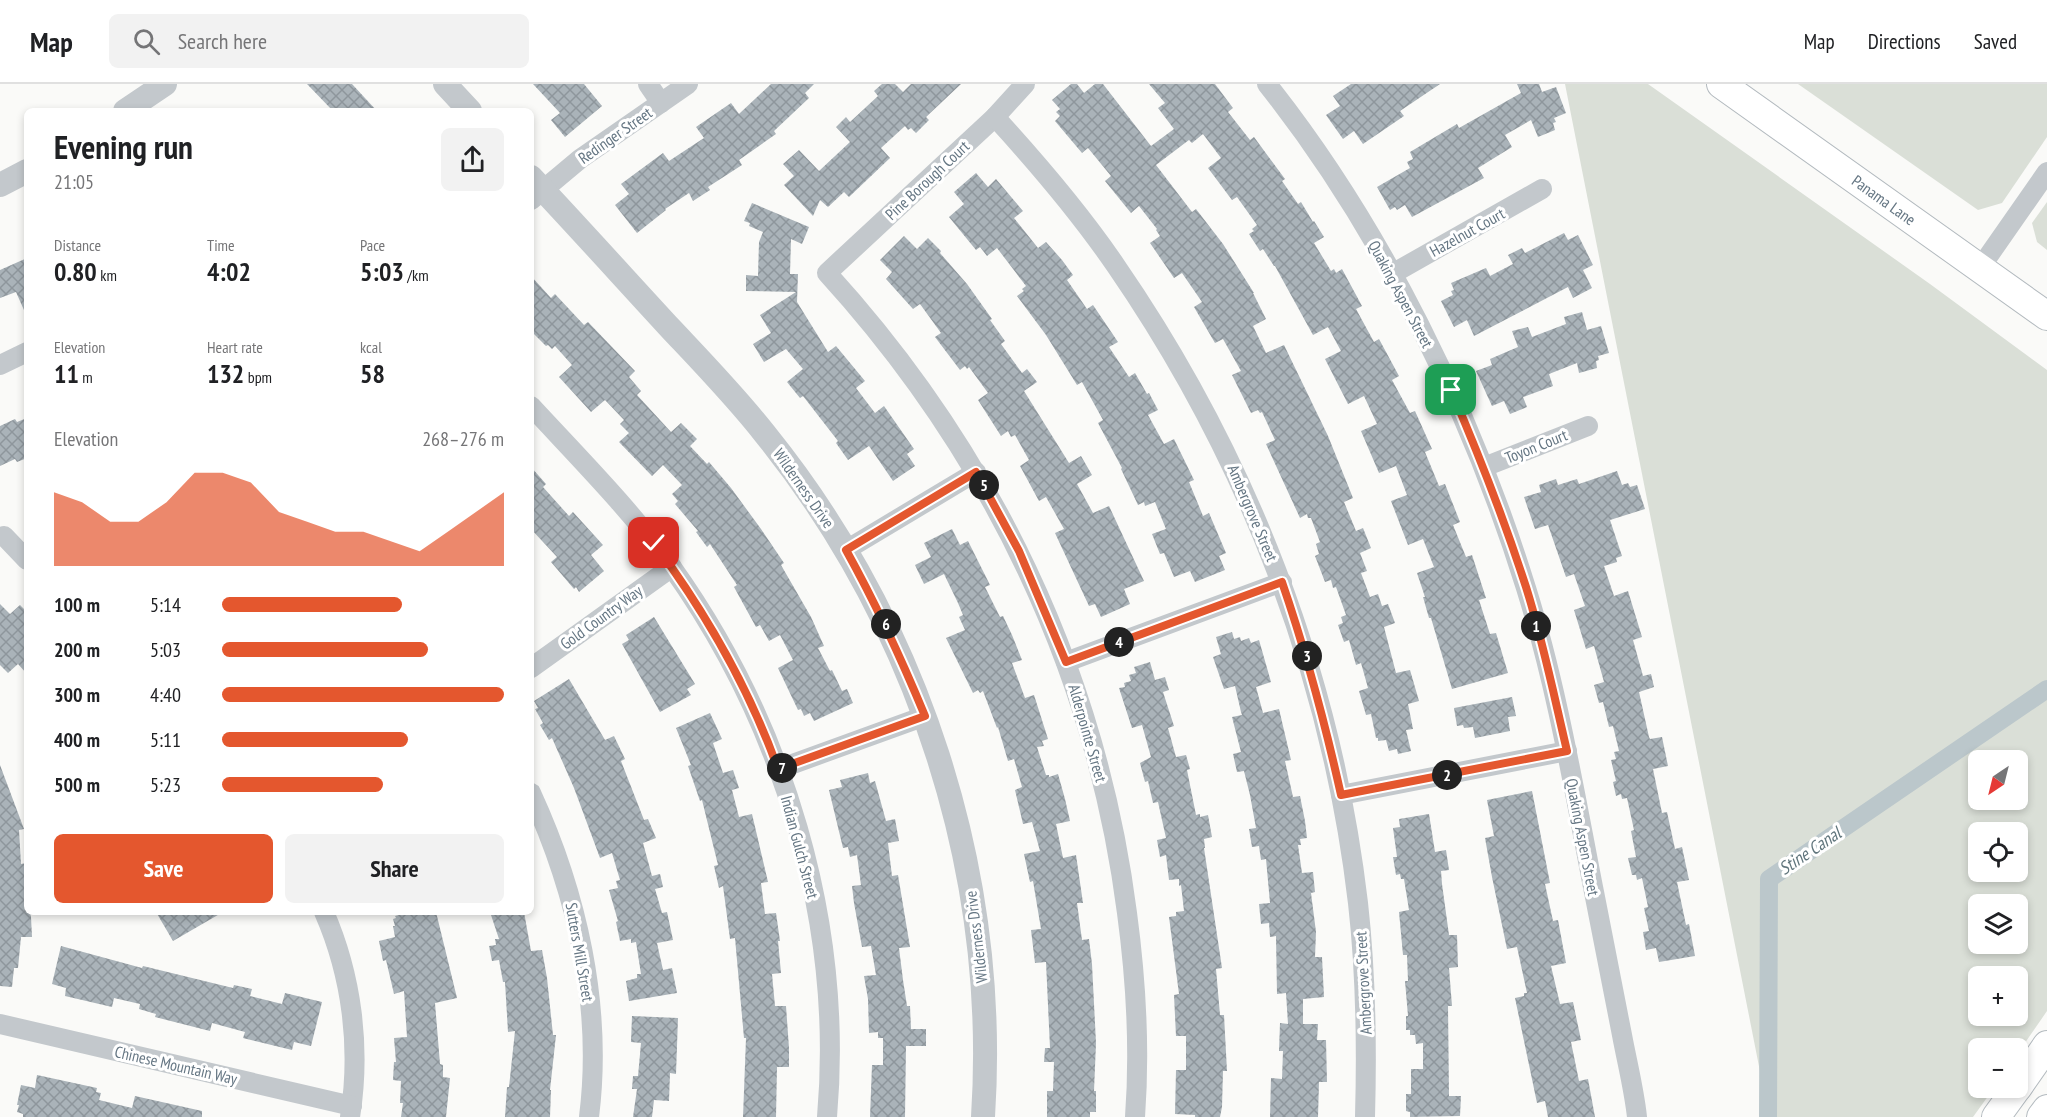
<!DOCTYPE html>
<meta charset="utf-8">
<style>
body{margin:0;font-family:"PT Sans Narrow",sans-serif;background:#f2f2f2;color:#202124;height:100vh;display:flex;flex-direction:column;font-size:22px;white-space:nowrap}
*{box-sizing:border-box;margin:0}
p{font-size:20px;color:#757577}
.icon{flex:none;width:33px;height:33px;fill:none;stroke:currentColor;stroke-width:2;stroke-linecap:round;stroke-linejoin:round}
.map{position:relative;flex:1;overflow:hidden}
.sheet{position:absolute;left:24px;top:24px;width:510px;height:807px;display:flex;flex-direction:column;background:#fff;border-radius:9px;box-shadow:0 3px 9px #0003}
.sheet>*{flex:none}
.needle{width:39px;rotate:215deg}
.buttons{position:absolute;left:1968px;top:666px;display:grid;gap:12px}
.buttons a{display:grid;place-items:center;width:60px;height:60px;border-radius:9px;background:#fff;box-shadow:0 3px 9px #0003;font-size:30px}
.pin{position:absolute;display:grid;place-items:center;width:51px;height:51px;color:#fff;margin:-26px;border-radius:12px;box-shadow:0 3px 9px #0006}
.km{position:absolute;width:30px;height:30px;margin:-15px;border-radius:50%;background:#222;color:#fff;font-size:16px;line-height:30px;text-align:center}
.round{display:grid;place-items:center;flex:none;width:63px;height:63px;border-radius:9px;background:#f2f2f2}
.summary{display:flex;align-items:center;justify-content:space-between;height:102px;padding:0 30px}
h1{font-size:33px;font-weight:700;line-height:45px}
.stats{display:grid;grid-template-columns:repeat(3,1fr);gap:9px;height:102px;padding:6px 30px}
.stats div{display:grid;align-content:center}
.stats b{font-size:26px;font-weight:700}
.stats small{font-size:16px;font-weight:400}
.stats p{font-size:16px}
.chart{height:168px;padding:12px 30px}
.chart p{display:flex;justify-content:space-between}
.chart svg{width:100%;height:108px;margin-top:6px;fill:#e4572e;opacity:.7}
.cta{display:flex;gap:12px;margin-top:auto;padding:12px 30px}
.cta a{flex:1;height:69px;border-radius:9px;background:#e4572e;color:#fff;font-size:24px;font-weight:700;line-height:69px;text-align:center}
.cta a+a{background:#f2f2f2;color:#202124}
ul{padding:0 30px;list-style:none;font-size:20px}
li{display:grid;grid-template-columns:96px 72px 1fr;align-items:center;height:45px}
li i{height:15px;border-radius:8px;background:#e4572e}
header{display:flex;align-items:center;gap:36px;box-sizing:border-box;height:84px;padding:0 30px;background:#fff;border-bottom:2px solid #e0e0e0}
header strong{font-size:28px}
nav{display:flex;gap:33px;margin-inline-start:auto;font-size:21px}
.search{width:420px;height:54px;background:#f2f2f2;display:flex;align-items:center;gap:15px;box-sizing:border-box;padding:0 21px;border-radius:9px;color:#757577;font-size:22px}
.map>svg:first-child{display:block}
.green{fill:#dadfd7;fill-rule:evenodd}
.lines{fill:none;stroke-linecap:round;stroke-linejoin:round}
.canal{stroke:#bbc7cb;stroke-width:18}
.building{fill:url(#building-cross-hatch)}
.secondary-casing{stroke:#b3babf;stroke-width:30}
.minor{stroke:#c3c8cc;stroke-width:20}
.tertiary{stroke:#c3c8cc;stroke-width:24}
.secondary{stroke:#fff;stroke-width:28}
.route-casing{stroke:#fff;stroke-width:12}
.route{stroke:#e4572e;stroke-width:8}
.labels{text-anchor:middle;stroke-width:6;stroke-linejoin:round;paint-order:stroke}
.street-label{font-size:16px;fill:#657683;stroke:#fff}
.water-label{font-size:18px;font-style:italic;fill:#60757c;stroke:#fff}
</style>
<header>
<strong>Map</strong>
<div class="search"><svg class="icon" aria-label="search" viewBox="0 0 24 24"><circle cx="10" cy="10" r="6"/><path d="M15 15l6 6"/></svg>Search here</div>
<nav><a>Map</a><a>Directions</a><a>Saved</a></nav>
</header>
<div class="map">
<svg width="2047" height="1033" viewBox="0 0 2047 1033">
<defs>
<pattern id="building-cross-hatch" width="8" height="8" patternUnits="userSpaceOnUse" patternTransform="scale(1.5)"><rect width="8" height="8" fill="#aab3b9"/><path d="M0 0l8 8M0 8l8-8" fill="none" stroke="#8e969c"/></pattern>
</defs>
<rect width="100%" height="100%" fill="#fafaf8"/>
<g class="green">
<path d="M1565,0H1648L1930,200L2047,286V927L2018,969V964H1978V1004H1994L1973,1033H1769ZM1978,676H2018V716H1978ZM1978,748H2018V788H1978ZM1978,820H2018V860H1978ZM1978,892H2018V932H1978Z"/>
<polygon points="1798,0 2047,0 2047,53 2002,119 1978,126"/>
<polygon points="2047,118 2047,166 2037,158 2032,139"/>
</g>
<g class="lines">
<polyline class="canal" points="1768,1033 1769,795 2047,605"/>
</g>
<g class="building">
<polygon points="307,0 352,0 377,27 333,27"/>
<polygon points="533,0 584,0 602,22 565,53 551,36 560,29"/>
<polygon points="771,0 814,0 805,9 809,14 774,47 776,50 739,76 742,81 708,103 710,106 693,117 689,109 665,125 666,126 637,149 615,121 629,110 621,100 663,69 669,77 704,54 696,43 731,19 739,30"/>
<polygon points="882,0 895,0 903,8 911,0 961,0 926,33 929,36 916,49 911,44 908,46 905,42 881,64 890,74 849,113 844,108 828,123 820,116 813,132 784,101 794,92 783,80 799,66 819,87 850,58 836,43 846,33 850,38 878,12 874,7"/>
<polygon points="1071,0 1077,0 1084,9 1095,0 1103,0 1151,62 1174,45 1158,24 1165,19 1149,0 1215,0 1233,24 1228,28 1250,56 1254,53 1285,95 1282,97 1298,120 1301,118 1313,138 1314,137 1324,153 1314,159 1331,187 1334,185 1336,189 1342,185 1362,222 1356,225 1374,258 1379,255 1399,292 1392,296 1410,329 1415,327 1432,365 1425,368 1439,402 1445,400 1460,438 1453,441 1466,473 1472,471 1486,514 1479,516 1490,550 1496,549 1508,589 1452,605 1431,534 1429,534 1423,513 1425,513 1417,489 1434,483 1423,455 1408,461 1391,417 1407,411 1396,382 1379,389 1361,347 1377,340 1364,312 1348,320 1325,275 1341,267 1328,243 1313,251 1275,182 1274,182 1263,165 1260,167 1249,150 1254,147 1252,145 1257,141 1237,113 1232,116 1208,84 1221,74 1203,50 1192,59 1189,56 1185,59 1156,81 1192,128 1196,125 1223,160 1254,209 1253,209 1266,235 1253,242 1266,269 1284,261 1328,352 1353,414 1344,418 1356,447 1363,444 1371,464 1360,469 1367,487 1361,489 1370,513 1378,510 1382,522 1388,520 1395,539 1384,543 1396,589 1410,586 1419,617 1408,620 1413,645 1406,646 1411,667 1398,670 1397,665 1389,667 1386,656 1378,657 1378,654 1376,654 1371,630 1366,631 1359,607 1368,604 1361,579 1356,581 1349,556 1344,558 1338,541 1343,539 1341,533 1346,531 1336,503 1333,504 1331,496 1325,498 1315,472 1319,470 1316,460 1320,458 1311,434 1308,434 1307,430 1300,434 1266,360 1275,356 1262,328 1260,329 1258,326 1251,329 1232,291 1241,287 1223,255 1215,259 1194,223 1202,218 1182,189 1174,194 1150,159 1160,152 1156,146 1157,145 1139,122 1131,129 1105,97 1111,92 1088,64 1082,69 1055,37 1060,32 1056,28 1060,25 1052,16"/>
<polygon points="1351,0 1440,0 1400,27 1404,32 1363,60 1354,47 1343,55 1326,31 1340,22 1333,12"/>
<polygon points="1517,0 1539,0 1542,8 1556,3 1566,29 1554,34 1556,38 1553,39 1555,46 1538,53 1531,36 1505,51 1512,63 1478,84 1484,94 1412,133 1405,121 1397,126 1395,123 1390,126 1377,103 1410,84 1407,78 1413,75 1410,68 1457,40 1459,44 1521,9"/>
<polygon points="976,89 988,103 996,95 1012,114 1023,127 1014,134 1038,164 1046,158 1062,176 1073,191 1067,196 1087,225 1093,221 1118,258 1109,263 1129,293 1135,289 1147,310 1149,309 1158,326 1148,331 1164,360 1174,355 1194,396 1189,398 1203,432 1209,429 1226,469 1219,472 1225,486 1195,498 1190,487 1174,493 1164,469 1160,470 1152,450 1166,445 1155,418 1145,422 1144,418 1138,421 1121,385 1122,384 1098,339 1103,336 1082,298 1077,301 1046,251 1017,212 1024,207 1022,205 1026,202 997,164 987,172 980,163 976,166 949,133 964,120 954,108"/>
<polygon points="752,119 809,143 802,160 791,155 790,190 798,190 797,218 828,268 836,262 865,297 856,304 875,329 884,322 914,365 907,370 915,382 893,397 869,362 848,376 836,359 838,357 803,312 800,314 787,298 803,285 786,265 764,278 753,260 771,249 760,231 796,208 746,207 746,191 758,192 759,158 763,148 749,142 750,139 744,137"/>
<polygon points="1564,149 1568,156 1578,151 1593,181 1583,186 1592,204 1573,214 1568,203 1474,252 1467,236 1454,243 1441,217 1453,211 1451,207 1454,206 1451,199 1486,184 1490,192 1513,180 1508,171 1522,164 1525,169"/>
<polygon points="904,152 917,165 928,154 941,167 940,169 967,200 992,235 990,236 1005,257 1001,260 1022,289 1027,285 1037,298 1024,307 1069,379 1081,372 1092,391 1077,400 1093,429 1109,422 1144,497 1124,505 1130,520 1101,533 1095,520 1089,522 1055,449 1064,445 1046,413 1039,417 1020,382 1029,376 1015,351 1011,353 1008,347 1001,352 978,316 988,309 969,283 967,285 965,282 960,286 935,253 941,249 920,220 913,225 886,195 892,188 880,176"/>
<polygon points="27,174 27,233 16,208 0,214 0,186"/>
<polygon points="531,192 551,214 555,210 584,241 588,238 635,287 629,293 641,307 637,311 671,348 681,339 697,355 690,362 707,380 709,378 731,404 761,445 784,479 781,481 811,533 824,562 818,564 830,587 832,586 842,607 847,605 853,619 814,637 810,629 804,632 801,625 798,626 778,584 793,576 780,551 769,557 760,541 756,543 734,503 737,501 710,460 707,463 696,448 698,447 675,420 678,417 672,410 682,401 663,381 652,392 619,358 629,349 620,340 624,336 605,316 591,328 559,293 572,281 555,262 552,265 548,261 546,262 531,247"/>
<polygon points="1582,228 1587,246 1601,242 1609,269 1598,272 1599,276 1596,277 1597,284 1579,289 1577,279 1549,290 1553,302 1523,313 1527,323 1510,330 1504,317 1492,322 1476,287 1492,281 1490,275 1518,263 1512,247 1528,243 1532,253 1566,240 1564,233"/>
<polygon points="27,334 27,374 17,378 15,375 0,382 0,342 15,335 17,338"/>
<polygon points="531,383 546,400 543,403 569,432 573,428 603,461 591,471 604,487 579,508 576,503 574,505 551,478 557,473 531,445"/>
<polygon points="1617,387 1622,401 1628,399 1630,403 1637,401 1645,425 1610,436 1622,472 1616,474 1617,478 1604,482 1614,512 1628,507 1642,553 1633,556 1643,592 1651,590 1654,603 1639,608 1649,653 1650,655 1662,653 1668,682 1653,685 1662,729 1667,728 1675,765 1682,763 1689,796 1677,798 1686,841 1689,840 1695,872 1659,878 1656,864 1646,866 1643,848 1649,847 1644,824 1648,823 1642,794 1637,796 1636,791 1632,791 1628,774 1636,773 1631,747 1634,746 1627,714 1622,715 1621,710 1616,712 1613,698 1616,697 1611,676 1616,675 1614,668 1619,667 1613,642 1609,643 1603,618 1599,619 1594,601 1604,598 1594,562 1586,565 1574,526 1585,522 1574,490 1566,493 1548,441 1535,445 1524,413 1541,408 1539,401 1556,395 1558,401 1577,395 1579,400"/>
<polygon points="952,445 960,461 968,457 990,501 985,503 1000,533 1003,532 1012,551 1022,576 1012,579 1025,614 1034,611 1048,655 1042,657 1044,662 1037,663 1046,691 1049,691 1049,693 1058,690 1065,715 1070,737 1056,740 1063,774 1076,771 1083,819 1077,819 1082,856 1089,855 1092,880 1096,959 1094,1007 1096,1007 1096,1028 1090,1028 1090,1033 1047,1033 1047,1007 1053,1007 1054,978 1044,978 1045,964 1050,964 1046,878 1035,879 1031,846 1041,845 1033,797 1030,798 1024,770 1040,767 1032,738 1023,740 1015,706 1022,703 1014,675 1008,677 998,643 997,644 983,607 980,609 978,606 973,609 946,554 965,546 959,533 963,531 958,519 944,490 924,500 915,481 931,473 924,459"/>
<polygon points="0,520 10,530 20,521 27,528 27,590 18,580 8,589 0,581"/>
<polygon points="654,533 695,600 687,605 691,611 660,628 622,560 629,556 626,551"/>
<polygon points="1232,548 1234,555 1240,553 1241,557 1249,554 1251,559 1259,556 1271,598 1256,603 1263,629 1279,625 1291,676 1285,677 1293,713 1300,712 1305,737 1307,754 1300,755 1301,761 1298,761 1302,789 1313,788 1315,808 1311,809 1316,848 1315,873 1322,873 1324,913 1303,915 1303,940 1318,940 1317,956 1326,956 1327,998 1319,998 1318,1033 1270,1033 1271,994 1282,995 1283,967 1279,967 1280,939 1288,940 1286,909 1277,910 1276,852 1270,853 1269,839 1261,840 1259,820 1270,819 1266,775 1261,776 1259,762 1252,763 1249,745 1256,744 1250,711 1244,687 1237,688 1233,670 1241,668 1232,633 1242,631 1241,628 1235,602 1224,605 1213,573 1221,570 1216,553"/>
<polygon points="1150,578 1155,596 1165,593 1169,606 1163,608 1174,642 1168,644 1176,673 1186,671 1190,685 1187,686 1196,731 1200,730 1200,733 1208,731 1212,753 1204,755 1205,764 1204,764 1222,884 1216,885 1220,931 1224,931 1227,987 1223,987 1222,1023 1220,1033 1195,1033 1195,1031 1175,1030 1176,986 1186,986 1186,952 1176,952 1174,911 1179,910 1169,833 1176,832 1176,828 1184,827 1181,801 1179,802 1179,795 1169,796 1166,771 1160,773 1157,756 1166,754 1158,718 1153,719 1148,697 1145,698 1140,679 1151,673 1142,641 1132,644 1119,604 1125,603 1124,599 1131,597 1129,591 1136,589 1134,583"/>
<polygon points="569,595 605,656 614,652 625,675 621,677 644,736 648,735 656,754 643,759 652,792 660,790 663,803 655,805 662,829 667,828 673,856 657,859 663,886 672,884 677,909 629,917 626,897 637,894 637,890 641,890 636,858 631,859 631,855 620,857 616,838 618,837 609,806 618,804 616,797 620,796 612,769 600,774 574,704 552,654 549,656 540,641 543,639 535,625 538,624 534,617"/>
<polygon points="1512,613 1516,632 1508,633 1510,647 1475,654 1473,643 1464,644 1463,641 1457,642 1454,624"/>
<polygon points="710,629 722,655 713,659 723,689 733,686 739,704 732,706 739,733 752,730 768,798 761,799 765,830 776,829 780,857 778,857 781,889 772,890 775,922 786,922 789,964 789,983 777,983 776,1033 743,1033 746,954 744,954 735,854 730,855 723,802 719,804 714,782 718,781 702,716 700,717 688,682 691,681 676,644"/>
<polygon points="0,681 24,745 19,746 21,780 27,779 27,828 30,828 31,833 32,853 21,853 18,884 14,884 12,903 0,902"/>
<polygon points="868,689 870,699 875,697 886,737 895,735 899,757 888,759 892,792 898,791 910,863 899,864 903,896 907,922 910,922 911,945 926,945 926,962 906,962 905,1033 870,1033 872,981 883,981 883,954 878,954 878,948 869,949 868,915 864,892 876,891 871,862 862,863 854,819 852,802 861,801 857,771 850,773 848,763 843,764 829,706 842,703 840,696"/>
<polygon points="1532,707 1550,799 1545,800 1553,837 1558,836 1566,879 1551,882 1560,920 1573,918 1581,956 1571,958 1579,997 1588,995 1595,1033 1548,1033 1545,1017 1537,1019 1515,914 1524,912 1524,909 1527,909 1517,863 1507,865 1492,793 1485,754 1494,752 1487,716"/>
<polygon points="1429,730 1435,768 1446,766 1449,786 1441,787 1442,800 1449,851 1457,851 1458,883 1449,884 1452,922 1448,922 1449,1012 1461,1012 1460,1032 1410,1033 1410,1028 1406,1027 1406,1010 1411,1010 1411,985 1423,985 1423,959 1416,960 1415,951 1410,951 1410,946 1406,946 1406,932 1408,932 1405,897 1408,897 1407,871 1403,871 1399,828 1409,826 1404,795 1401,795 1400,790 1396,791 1393,773 1397,773 1393,744 1400,743 1399,735"/>
<polygon points="156,828 223,828 173,857"/>
<polygon points="410,828 436,828 457,914 435,919 440,980 443,981 443,993 450,994 446,1033 401,1033 403,1019 400,1019 401,997 393,996 394,978 396,978 394,954 407,953 404,907 394,910 386,876 383,877 379,857 395,853 393,842 395,842 393,835 396,834 395,832"/>
<polygon points="490,828 524,828 531,867 542,866 547,894 553,951 556,951 550,1006 551,1006 550,1033 505,1033 507,1003 509,1003 515,947 508,948 505,898 503,898 499,876 492,877 489,862 496,861 495,855 499,855"/>
<polygon points="61,862 142,884 143,882 233,904 234,901 252,905 250,912 282,920 285,909 322,918 311,962 294,958 292,966 243,954 245,948 212,939 210,947 155,933 156,930 139,925 140,920 114,914 112,923 65,912 66,904 52,900"/>
<polygon points="632,932 678,934 676,990 670,989 669,1017 654,1016 652,1033 633,1033 637,1005 632,1005 633,992 638,992 641,959 631,958"/>
<polygon points="37,991 97,1004 96,1008 101,1009 99,1016 132,1024 135,1012 202,1027 202,1033 23,1033 23,1030 17,1028 19,1021 17,1021 21,1001 35,1004"/>
</g>
<g class="lines">
<defs>
<g id="secondary">
<path id="s1" d="M1721,0L2047,232"/>
<polyline points="2018,1003 2047,961"/>
<polyline points="1996,1033 2017,1004"/>
<polyline points="2041,1033 2047,1025"/>
</g>
</defs>
<use href="#secondary" class="secondary-casing"/>
<g class="minor">
<polyline points="648,0 661,19"/>
<path d="M1025,0L995,33L827,189C991,369 1096,587 1127,829C1136,896 1140,966 1135,1033"/>
<path d="M1267,0C1382,145 1471,327 1526,504C1557,603 1574,706 1594,808C1603,856 1613,903 1622,951C1627,978 1634,1005 1637,1033"/>
<path d="M995,33C1038,80 1080,129 1116,182C1247,372 1331,589 1358,819C1366,890 1367,961 1365,1033"/>
<polyline points="531,116 580,75 688,0"/>
<polyline points="1980,184 2047,88"/>
<polyline points="1392,190 1542,105"/>
<polyline points="0,281 27,268"/>
<path d="M531,322C579,374 630,425 671,482C784,640 844,839 827,1033"/>
<polyline points="1484,383 1588,342"/>
<polyline points="4,452 27,476"/>
<polyline points="846,466 976,388"/>
<polyline points="1066,578 1282,498"/>
<polyline points="531,584 672,483"/>
<polyline points="779,685 925,632"/>
<path d="M531,709C577,809 603,922 589,1033"/>
<polyline points="1341,711 1567,667"/>
<path d="M324,828C352,892 361,964 350,1033"/>
<polyline points="0,940 352,1022"/>
</g>
<g class="tertiary">
<polyline points="445,0 470,27"/>
<polyline points="125,27 165,0"/>
<path d="M531,93C578,143 624,194 671,245C703,279 736,313 765,350C919,541 999,788 983,1033"/>
<polyline points="0,101 27,87"/>
</g>
<use href="#secondary" class="secondary"/>
</g>
<g class="lines">
<defs>
<path id="route" d="M654,459C706,529 749,604 778,685L925,632C901,574 876,520 846,466L976,388L1019,467L1066,578L1282,498C1306,568 1325,639 1341,711L1567,667C1554,612 1543,557 1526,503C1504,435 1479,371 1451,306"/>
</defs>
<use href="#route" class="route-casing"/>
<use href="#route" class="route"/>
</g>
<g class="labels">
<g class="street-label">
<text transform="translate(615 51) rotate(-35)" y="6">Redinger Street</text>
<text transform="translate(927 96) rotate(-43)" y="6">Pine Borough Court</text>
<text dy="6" stroke="none"><textPath href="#s1" startOffset="200">Panama Lane</textPath></text>
<text transform="translate(1467 148) rotate(-29)" y="6">Hazelnut Court</text>
<text transform="translate(1401 210) rotate(62)" y="6">Quaking Aspen Street</text>
<text transform="translate(1536 362) rotate(-22)" y="6">Toyon Court</text>
<text transform="translate(804 404) rotate(55)" y="6">Wilderness Drive</text>
<text transform="translate(1253 429) rotate(67)" y="6">Ambergrove Street</text>
<text transform="translate(601 533) rotate(-36)" y="6">Gold Country Way</text>
<text transform="translate(1088 649) rotate(74)" y="6">Alderpointe Street</text>
<text transform="translate(1583 753) rotate(79)" y="6">Quaking Aspen Street</text>
<text transform="translate(800 763) rotate(75)" y="6">Indian Gulch Street</text>
<text transform="translate(976 853) rotate(-97)" y="6">Wilderness Drive</text>
<text transform="translate(580 868) rotate(80)" y="6">Sutters Mill Street</text>
<text transform="translate(1363 899) rotate(-93)" y="6">Ambergrove Street</text>
<text transform="translate(176 981) rotate(13)" y="6">Chinese Mountain Way</text>
</g>
<g class="water-label">
<text transform="translate(1810 767) rotate(-34)" y="6">Stine Canal</text>
</g>
</g>
</svg>
<div class="buttons">
<a><svg class="needle" viewBox="-14 -14 28 28"><path d="M0-13l5 13h-10z" fill="#e53935"/><path d="M0 13l5-13h-10z" fill="#757577"/></svg></a>
<a><svg class="icon" aria-label="locate" viewBox="0 0 24 24"><circle cx="12" cy="12" r="6"/><path d="M12 2v4M12 18v4M2 12h4M18 12h4"/></svg></a>
<a><svg class="icon" aria-label="layers" viewBox="0 0 24 24"><path d="M12 4l9 5-9 5-9-5zM3 14l9 5 9-5"/></svg></a>
<a>+</a>
<a>−</a>
</div>
<div class="pin" style="left:1451px;top:306px;background:#1e9e55"><svg class="icon" aria-label="arrive" viewBox="0 0 24 24"><path d="M6 21V4h12l-3 4 3 4H6"/></svg></div>
<div class="pin" style="left:654px;top:459px;background:#d93025"><svg class="icon" aria-label="check" viewBox="0 0 24 24"><path d="M5 12l5 5 9-10"/></svg></div>
<b class="km" style="left:1536px;top:542px">1</b>
<b class="km" style="left:1447px;top:691px">2</b>
<b class="km" style="left:1307px;top:572px">3</b>
<b class="km" style="left:1119px;top:558px">4</b>
<b class="km" style="left:984px;top:401px">5</b>
<b class="km" style="left:886px;top:540px">6</b>
<b class="km" style="left:782px;top:684px">7</b>
<section class="sheet">
<div class="summary"><div><h1>Evening run</h1><p>21:05</p></div><a class="round"><svg class="icon" aria-label="share" viewBox="0 0 24 24"><path d="M12 15V3M7 8l5-5 5 5M5 13v7h14v-7"/></svg></a></div>
<div class="stats">
<div><p>Distance</p><b>0.80<small> km</small></b></div>
<div><p>Time</p><b>4:02</b></div>
<div><p>Pace</p><b>5:03<small> /km</small></b></div>
</div>
<div class="stats">
<div><p>Elevation</p><b>11<small> m</small></b></div>
<div><p>Heart rate</p><b>132<small> bpm</small></b></div>
<div><p>kcal</p><b>58</b></div>
</div>
<div class="chart"><p><span>Elevation</span>268–276 m</p>
<svg viewBox="0 0 160 44" preserveAspectRatio="none"><path d="M0 44V14L10 18L20 26L30 26L40 18L50 6L60 6L70 10L80 22L90 26L100 30L110 30L120 34L130 38L140 30L150 22L160 14V44z"/></svg>
</div>
<ul>
<li><b>100 m</b>5:14<i style="width:64%"></i></li>
<li><b>200 m</b>5:03<i style="width:73%"></i></li>
<li><b>300 m</b>4:40<i style="width:100%"></i></li>
<li><b>400 m</b>5:11<i style="width:66%"></i></li>
<li><b>500 m</b>5:23<i style="width:57%"></i></li>
</ul>
<div class="cta"><a>Save</a><a>Share</a></div>
</section>
</div>
